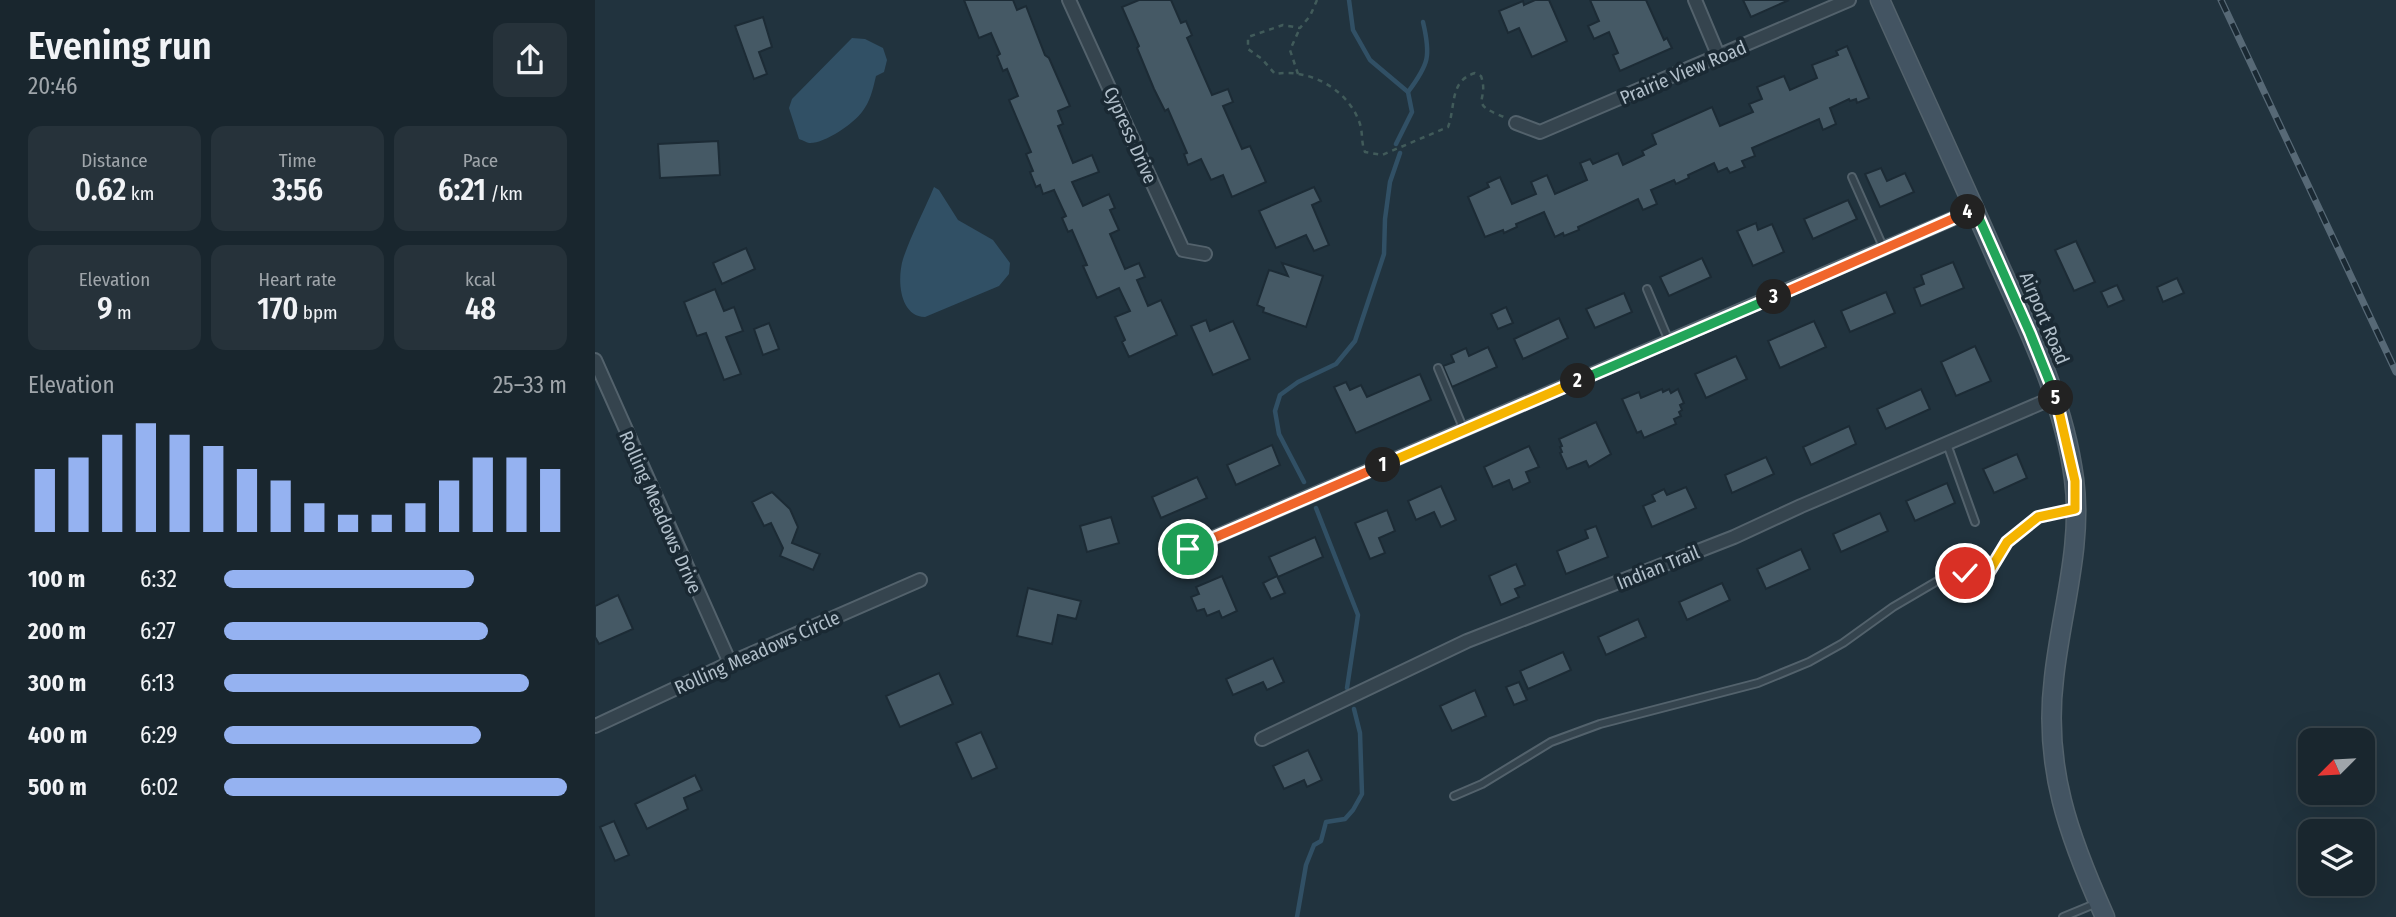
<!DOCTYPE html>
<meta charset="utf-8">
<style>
body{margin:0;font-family:"Fira Sans Condensed",sans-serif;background:#26323a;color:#f1f3f6;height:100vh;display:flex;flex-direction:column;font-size:26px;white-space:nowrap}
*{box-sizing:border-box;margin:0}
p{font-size:23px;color:#9fa5aa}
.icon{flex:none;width:38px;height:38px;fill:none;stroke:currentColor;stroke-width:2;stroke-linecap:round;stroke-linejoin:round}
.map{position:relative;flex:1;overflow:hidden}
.panel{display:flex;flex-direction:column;background:#19262e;width:595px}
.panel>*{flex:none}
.needle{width:46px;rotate:246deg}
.fabs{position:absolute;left:1703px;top:728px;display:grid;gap:14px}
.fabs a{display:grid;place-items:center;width:77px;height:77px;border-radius:14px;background:#19262e;box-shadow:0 7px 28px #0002,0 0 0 2px #37434a;font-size:35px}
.pin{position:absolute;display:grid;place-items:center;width:60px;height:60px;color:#fff;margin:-30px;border:4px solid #fff;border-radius:50%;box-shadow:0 2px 7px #0007}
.km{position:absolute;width:35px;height:35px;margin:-18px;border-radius:50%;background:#222;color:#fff;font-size:19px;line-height:35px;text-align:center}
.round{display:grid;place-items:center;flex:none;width:74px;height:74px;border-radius:14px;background:#26323a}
.head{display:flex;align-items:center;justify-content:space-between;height:119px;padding:0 28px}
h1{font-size:38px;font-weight:600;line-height:52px}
.metrics{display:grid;grid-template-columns:repeat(3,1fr);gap:10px;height:119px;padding:7px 28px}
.metrics div{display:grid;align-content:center;border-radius:14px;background:#26323a;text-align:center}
.metrics b{font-size:30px;font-weight:600}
.metrics small{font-size:19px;font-weight:400}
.metrics p{font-size:19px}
.chart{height:196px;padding:14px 28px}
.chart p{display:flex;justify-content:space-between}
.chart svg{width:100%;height:126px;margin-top:7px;stroke:#95b2f1;stroke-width:6}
ul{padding:0 28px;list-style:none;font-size:23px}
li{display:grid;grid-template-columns:112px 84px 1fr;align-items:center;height:52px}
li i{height:18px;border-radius:9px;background:#95b2f1}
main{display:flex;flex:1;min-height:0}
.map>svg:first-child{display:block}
.water{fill:#315065}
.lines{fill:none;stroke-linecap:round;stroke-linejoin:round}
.stream{stroke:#315065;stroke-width:4.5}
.building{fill:#455965;stroke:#1c2b35;stroke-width:2}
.lane-casing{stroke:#53626c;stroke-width:10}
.street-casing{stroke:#53626c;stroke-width:16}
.secondary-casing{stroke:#53626c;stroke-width:21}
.path{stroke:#415b5a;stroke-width:2.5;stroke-dasharray:5 5;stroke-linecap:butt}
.lane{stroke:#35444e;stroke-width:6}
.street{stroke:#35444e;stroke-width:12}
.secondary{stroke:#435462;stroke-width:18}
.rail-casing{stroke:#576976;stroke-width:7}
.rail{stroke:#1a2933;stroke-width:4.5;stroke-dasharray:13;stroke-linecap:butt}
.split-1-casing{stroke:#fff;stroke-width:14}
.split-2-casing{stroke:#fff;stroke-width:14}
.split-3-casing{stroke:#fff;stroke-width:14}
.split-4-casing{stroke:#fff;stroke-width:14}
.split-5-casing{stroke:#fff;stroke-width:14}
.split-6-casing{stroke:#fff;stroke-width:14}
.split-1{stroke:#f0652b;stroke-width:9}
.split-2{stroke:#f5b400;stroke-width:9}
.split-3{stroke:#22a559;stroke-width:9}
.split-4{stroke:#f0652b;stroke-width:9}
.split-5{stroke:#22a559;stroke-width:9}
.split-6{stroke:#f5b400;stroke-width:9}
.labels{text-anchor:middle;stroke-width:7;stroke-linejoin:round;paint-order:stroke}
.street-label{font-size:19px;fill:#b1bfca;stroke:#1a2933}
</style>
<main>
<section class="panel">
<div class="head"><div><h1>Evening run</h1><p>20:46</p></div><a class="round"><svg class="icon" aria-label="share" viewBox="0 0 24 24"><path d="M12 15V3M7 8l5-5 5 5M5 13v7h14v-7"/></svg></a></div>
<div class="metrics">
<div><p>Distance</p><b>0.62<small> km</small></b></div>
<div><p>Time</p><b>3:56</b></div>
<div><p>Pace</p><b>6:21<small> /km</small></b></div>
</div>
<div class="metrics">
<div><p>Elevation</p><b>9<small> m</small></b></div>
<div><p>Heart rate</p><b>170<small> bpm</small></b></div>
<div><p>kcal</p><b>48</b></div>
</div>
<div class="chart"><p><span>Elevation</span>25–33 m</p>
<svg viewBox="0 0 160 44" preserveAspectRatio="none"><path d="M5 44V22M15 44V18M25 44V10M35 44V6M45 44V10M55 44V14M65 44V22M75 44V26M85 44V34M95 44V38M105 44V38M115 44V34M125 44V26M135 44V18M145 44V18M155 44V22"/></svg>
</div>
<ul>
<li><b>100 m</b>6:32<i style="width:73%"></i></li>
<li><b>200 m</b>6:27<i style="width:77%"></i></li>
<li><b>300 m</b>6:13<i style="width:89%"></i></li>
<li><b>400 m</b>6:29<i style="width:75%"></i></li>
<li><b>500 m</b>6:02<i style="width:100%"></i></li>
</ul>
</section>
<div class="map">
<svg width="1801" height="917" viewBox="0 0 1801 917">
<rect width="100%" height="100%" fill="#21333e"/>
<g class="water">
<path d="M257,38L270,39L288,48L292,60L289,72L281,76C278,89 275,102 267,112C258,124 229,144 214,143C213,143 205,139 204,139L194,108L197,99Z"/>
<path d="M339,187L344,190L363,220L398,240L415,263L414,274L404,286L330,317C304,316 302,279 308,259C316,235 329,211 339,187Z"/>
</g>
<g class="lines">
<g class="stream">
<polyline points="754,0 758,30 775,60 813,92 817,112 801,144"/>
<path d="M813,92C834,64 836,56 828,22"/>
<polyline points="709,482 684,434 680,411 685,395 703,382 741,364 760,341 789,254 790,219 795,182 805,153"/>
<polyline points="721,508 763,615 752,688"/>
<polyline points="702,917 711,865 719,845 726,841 731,822 750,819 758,810 767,794 765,733 759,709"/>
</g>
</g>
<g class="building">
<polygon points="369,0 418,0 422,10 431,6 450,55 454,58 475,106 463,111 468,124 463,126 478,163 497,155 504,172 477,182 488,206 514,194 520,208 515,210 524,230 515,234 530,269 544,263 550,277 542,280 553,306 566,300 582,335 534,357 527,342 530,340 520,317 535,311 524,288 502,298 488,266 492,265 477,230 473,232 467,218 471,216 459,190 448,194 445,185 441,187 435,172 438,171 431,154 436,152 414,100 423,96 412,69 408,71 402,56 405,54 396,33 384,38"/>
<polygon points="544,0 576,0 586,23 591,21 597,35 592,38 617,95 633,89 638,102 628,106 647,149 655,146 671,182 637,197 628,175 616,180 606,159 593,165 589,154 592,153 573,109 570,111 559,89 542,48 544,46 527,7"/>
<polygon points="940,0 954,0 972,41 937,57 924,28 913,33 904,11 928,1 929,5"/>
<polygon points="995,0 1051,0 1069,40 1072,38 1077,48 1025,71 1018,55 1023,53 1014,32 999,39 993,26 1004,21"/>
<polygon points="1148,0 1194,0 1156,17"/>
<polygon points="168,17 177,47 164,52 172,74 159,79 140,26"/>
<polygon points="1252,46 1274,98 1262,103 1261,99 1255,101 1254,99 1235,108 1241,124 1228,130 1224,119 1157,148 1160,156 1147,161 1150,167 1135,173 1132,168 1123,172 1119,163 1093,175 1094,178 1081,184 1079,180 1056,190 1062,204 1048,210 1043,199 983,227 984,230 969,236 968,233 960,237 949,212 921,224 922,227 909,233 908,230 890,237 873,197 894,187 892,183 905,177 917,204 941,194 936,182 952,175 960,194 992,180 985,163 995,159 998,164 1023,153 1028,165 1049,155 1047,151 1061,144 1057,134 1117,107 1125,126 1158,112 1154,104 1167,99 1162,87 1189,76 1195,90 1222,78 1217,65 1243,55 1241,51"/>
<polygon points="123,141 125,175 65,178 63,144"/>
<polygon points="1286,168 1292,181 1310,173 1319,192 1285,207 1270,174"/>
<polygon points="719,187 726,201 717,205 734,245 719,251 711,235 681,248 664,211"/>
<polygon points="1253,200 1262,219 1218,239 1209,219"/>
<polygon points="1161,223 1163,230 1177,224 1189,252 1158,266 1142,231"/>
<polygon points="1481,241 1500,282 1479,291 1460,250"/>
<polygon points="151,248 160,269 127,284 118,263"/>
<polygon points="1107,258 1116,277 1074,296 1065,277"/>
<polygon points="1358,262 1369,288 1326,306 1319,288 1329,284 1326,275"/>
<polygon points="687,263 728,276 711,327 668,312 669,308 662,305 674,270 693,276"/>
<polygon points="1582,278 1589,293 1568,302 1562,287"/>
<polygon points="1522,285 1529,300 1513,307 1506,292"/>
<polygon points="120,289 129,311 139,307 148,331 131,337 146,374 129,380 111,333 102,336 89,302"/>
<polygon points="1291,292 1300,313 1255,332 1246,311"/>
<polygon points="1029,293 1037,312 1000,328 991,309"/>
<polygon points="911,307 918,323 903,329 896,314"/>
<polygon points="964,318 973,338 928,359 919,339"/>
<polygon points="611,320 615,331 638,321 655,359 618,375 596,326"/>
<polygon points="1219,321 1231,347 1185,368 1173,341"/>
<polygon points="174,323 184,349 168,355 159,329"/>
<polygon points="1380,346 1396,381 1361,396 1346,362"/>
<polygon points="893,347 902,367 857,387 848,366 859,362 856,355 871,348 874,356"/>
<polygon points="1141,356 1152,379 1111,398 1100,374"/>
<polygon points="825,374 836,400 761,433 739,387 751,382 755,390 766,385 772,397"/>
<polygon points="1067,389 1068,392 1074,389 1076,393 1083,389 1089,403 1085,405 1087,410 1084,412 1086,416 1079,419 1081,424 1049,438 1046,431 1042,433 1027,399 1044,392 1046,398"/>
<polygon points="1326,389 1335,409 1291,429 1282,409"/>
<polygon points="1001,422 1016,454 994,467 991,461 972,469 965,453 967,452 965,447 967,446 964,439"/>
<polygon points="1254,426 1261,444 1216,465 1208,447"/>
<polygon points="677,445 685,465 641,485 632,465"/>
<polygon points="934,446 944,467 931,472 935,482 918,490 914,480 898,487 889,467"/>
<polygon points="1422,454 1432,478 1399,493 1388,469"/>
<polygon points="1171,457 1179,474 1137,493 1130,475"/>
<polygon points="602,477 612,498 566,518 557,497"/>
<polygon points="1352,483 1360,503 1320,521 1311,501"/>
<polygon points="846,486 861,520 846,527 839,512 821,520 813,501"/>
<polygon points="1091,487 1101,508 1057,527 1048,506 1060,501 1057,495 1069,489 1072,495"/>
<polygon points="177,492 195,509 203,527 197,543 225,554 218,570 185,556 188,548 176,523 169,526 157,502"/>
<polygon points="792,510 800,531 784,538 790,553 775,559 760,523"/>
<polygon points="1285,513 1293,531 1246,552 1238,534"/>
<polygon points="516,517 524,543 492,552 485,526"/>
<polygon points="1001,526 1013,557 971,574 962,551 993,538 990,530"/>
<polygon points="720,537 728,557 683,577 674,557"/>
<polygon points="1206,549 1215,569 1171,589 1162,569"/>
<polygon points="921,564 930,585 920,589 924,597 906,605 894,576"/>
<polygon points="627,576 642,611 627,618 624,611 612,616 609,609 602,611 596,597 604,594 601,587"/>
<polygon points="682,576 690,593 676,599 668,583"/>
<polygon points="1127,583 1135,600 1092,620 1084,602"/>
<polygon points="433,588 486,601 481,619 463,615 457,644 422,636"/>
<polygon points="23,595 38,629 4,644 0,637 0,606"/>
<polygon points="1043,619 1051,637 1011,655 1003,637"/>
<polygon points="968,652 976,670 933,689 925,671"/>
<polygon points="678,658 689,682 672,690 668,682 638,695 631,679"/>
<polygon points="344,673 358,704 305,727 291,696"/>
<polygon points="924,682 932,700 919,705 911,687"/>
<polygon points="880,690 891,716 857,731 845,706"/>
<polygon points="386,732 402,768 377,779 361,743"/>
<polygon points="713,750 727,780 712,787 709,780 689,789 678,766"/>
<polygon points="100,775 107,790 89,798 93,809 52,829 40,804"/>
<polygon points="19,821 34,855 20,861 5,827"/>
</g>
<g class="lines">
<defs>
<g id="lane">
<polyline points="1257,177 1289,249"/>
<polyline points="1052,289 1074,341"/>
<polyline points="843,368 869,430"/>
<polyline points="1352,444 1380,522"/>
<polyline points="859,796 887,784 956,742 1005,724 1163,683 1214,662 1248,643 1298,607 1356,573 1392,575 1412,542 1443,518 1478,509"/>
<polyline points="1468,917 1502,903"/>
</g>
<g id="street">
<polyline points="474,0 588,250 610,254"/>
<polyline points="1100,0 1124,57"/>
<polyline points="921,123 945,132 1254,0"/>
<polyline points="0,360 135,663"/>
<polyline points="592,549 1380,209"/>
<polyline points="0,726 135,663 325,580"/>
<polyline points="667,739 872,641 1139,537 1206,506 1460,397"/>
</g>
<path id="secondary" d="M1285,0C1324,87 1364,173 1402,260C1434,331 1469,401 1479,479C1488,545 1466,612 1459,678C1448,767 1474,837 1510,917"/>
</defs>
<use href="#lane" class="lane-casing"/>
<use href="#street" class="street-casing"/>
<use href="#secondary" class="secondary-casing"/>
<g class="path">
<path d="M722,0L715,16L705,28L688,25L653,37V49L667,59L680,74C715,68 754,90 765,124C768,134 766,143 770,152L787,155L853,127C861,106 854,81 880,73L886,76C895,102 871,102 909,117"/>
<polyline points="703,74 695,50 705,28"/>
</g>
<use href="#lane" class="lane"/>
<use href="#street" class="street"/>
<use href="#secondary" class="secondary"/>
<defs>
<polyline id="rail" points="1626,0 1801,372"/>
</defs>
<use href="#rail" class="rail-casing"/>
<use href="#rail" class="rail"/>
</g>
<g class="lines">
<defs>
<polyline id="split-1" points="593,549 788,465"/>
<polyline id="split-2" points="788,465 983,381"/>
<polyline id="split-3" points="983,381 1179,297"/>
<polyline id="split-4" points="1179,297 1373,212"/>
<polyline id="split-5" points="1373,212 1380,209 1435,333 1461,398"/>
<polyline id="split-6" points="1370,573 1392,575 1412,542 1443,517 1480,509 1480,481 1461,398"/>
</defs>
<use href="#split-1" class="split-1-casing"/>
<use href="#split-2" class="split-2-casing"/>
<use href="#split-3" class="split-3-casing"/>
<use href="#split-4" class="split-4-casing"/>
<use href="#split-5" class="split-5-casing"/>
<use href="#split-6" class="split-6-casing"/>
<use href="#split-1" class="split-1"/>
<use href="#split-2" class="split-2"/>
<use href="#split-3" class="split-3"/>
<use href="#split-4" class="split-4"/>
<use href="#split-5" class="split-5"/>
<use href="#split-6" class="split-6"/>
</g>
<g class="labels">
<g class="street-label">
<text transform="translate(1088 72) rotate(-23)" y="7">Prairie View Road</text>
<text transform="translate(536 135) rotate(66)" y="7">Cypress Drive</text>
<text transform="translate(1450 318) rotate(67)" y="7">Airport Road</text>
<text transform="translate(66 512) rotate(66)" y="7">Rolling Meadows Drive</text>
<text transform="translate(1063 567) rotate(-22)" y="7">Indian Trail</text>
<text transform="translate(162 652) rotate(-24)" y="7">Rolling Meadows Circle</text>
</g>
</g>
</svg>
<div class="fabs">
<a><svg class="needle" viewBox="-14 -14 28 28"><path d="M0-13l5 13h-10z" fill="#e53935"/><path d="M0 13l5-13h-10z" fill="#9fa5aa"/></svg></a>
<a><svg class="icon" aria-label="layers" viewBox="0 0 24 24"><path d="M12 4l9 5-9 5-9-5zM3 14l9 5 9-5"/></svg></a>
</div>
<div class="pin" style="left:593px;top:549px;background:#1e9e55"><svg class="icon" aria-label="arrive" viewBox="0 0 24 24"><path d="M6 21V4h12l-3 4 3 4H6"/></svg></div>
<div class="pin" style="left:1370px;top:573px;background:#d93025"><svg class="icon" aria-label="check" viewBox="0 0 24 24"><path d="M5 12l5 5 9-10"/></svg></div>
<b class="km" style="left:788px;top:465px">1</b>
<b class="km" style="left:983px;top:381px">2</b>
<b class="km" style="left:1179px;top:297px">3</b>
<b class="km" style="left:1373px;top:212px">4</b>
<b class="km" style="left:1461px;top:398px">5</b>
</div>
</main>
